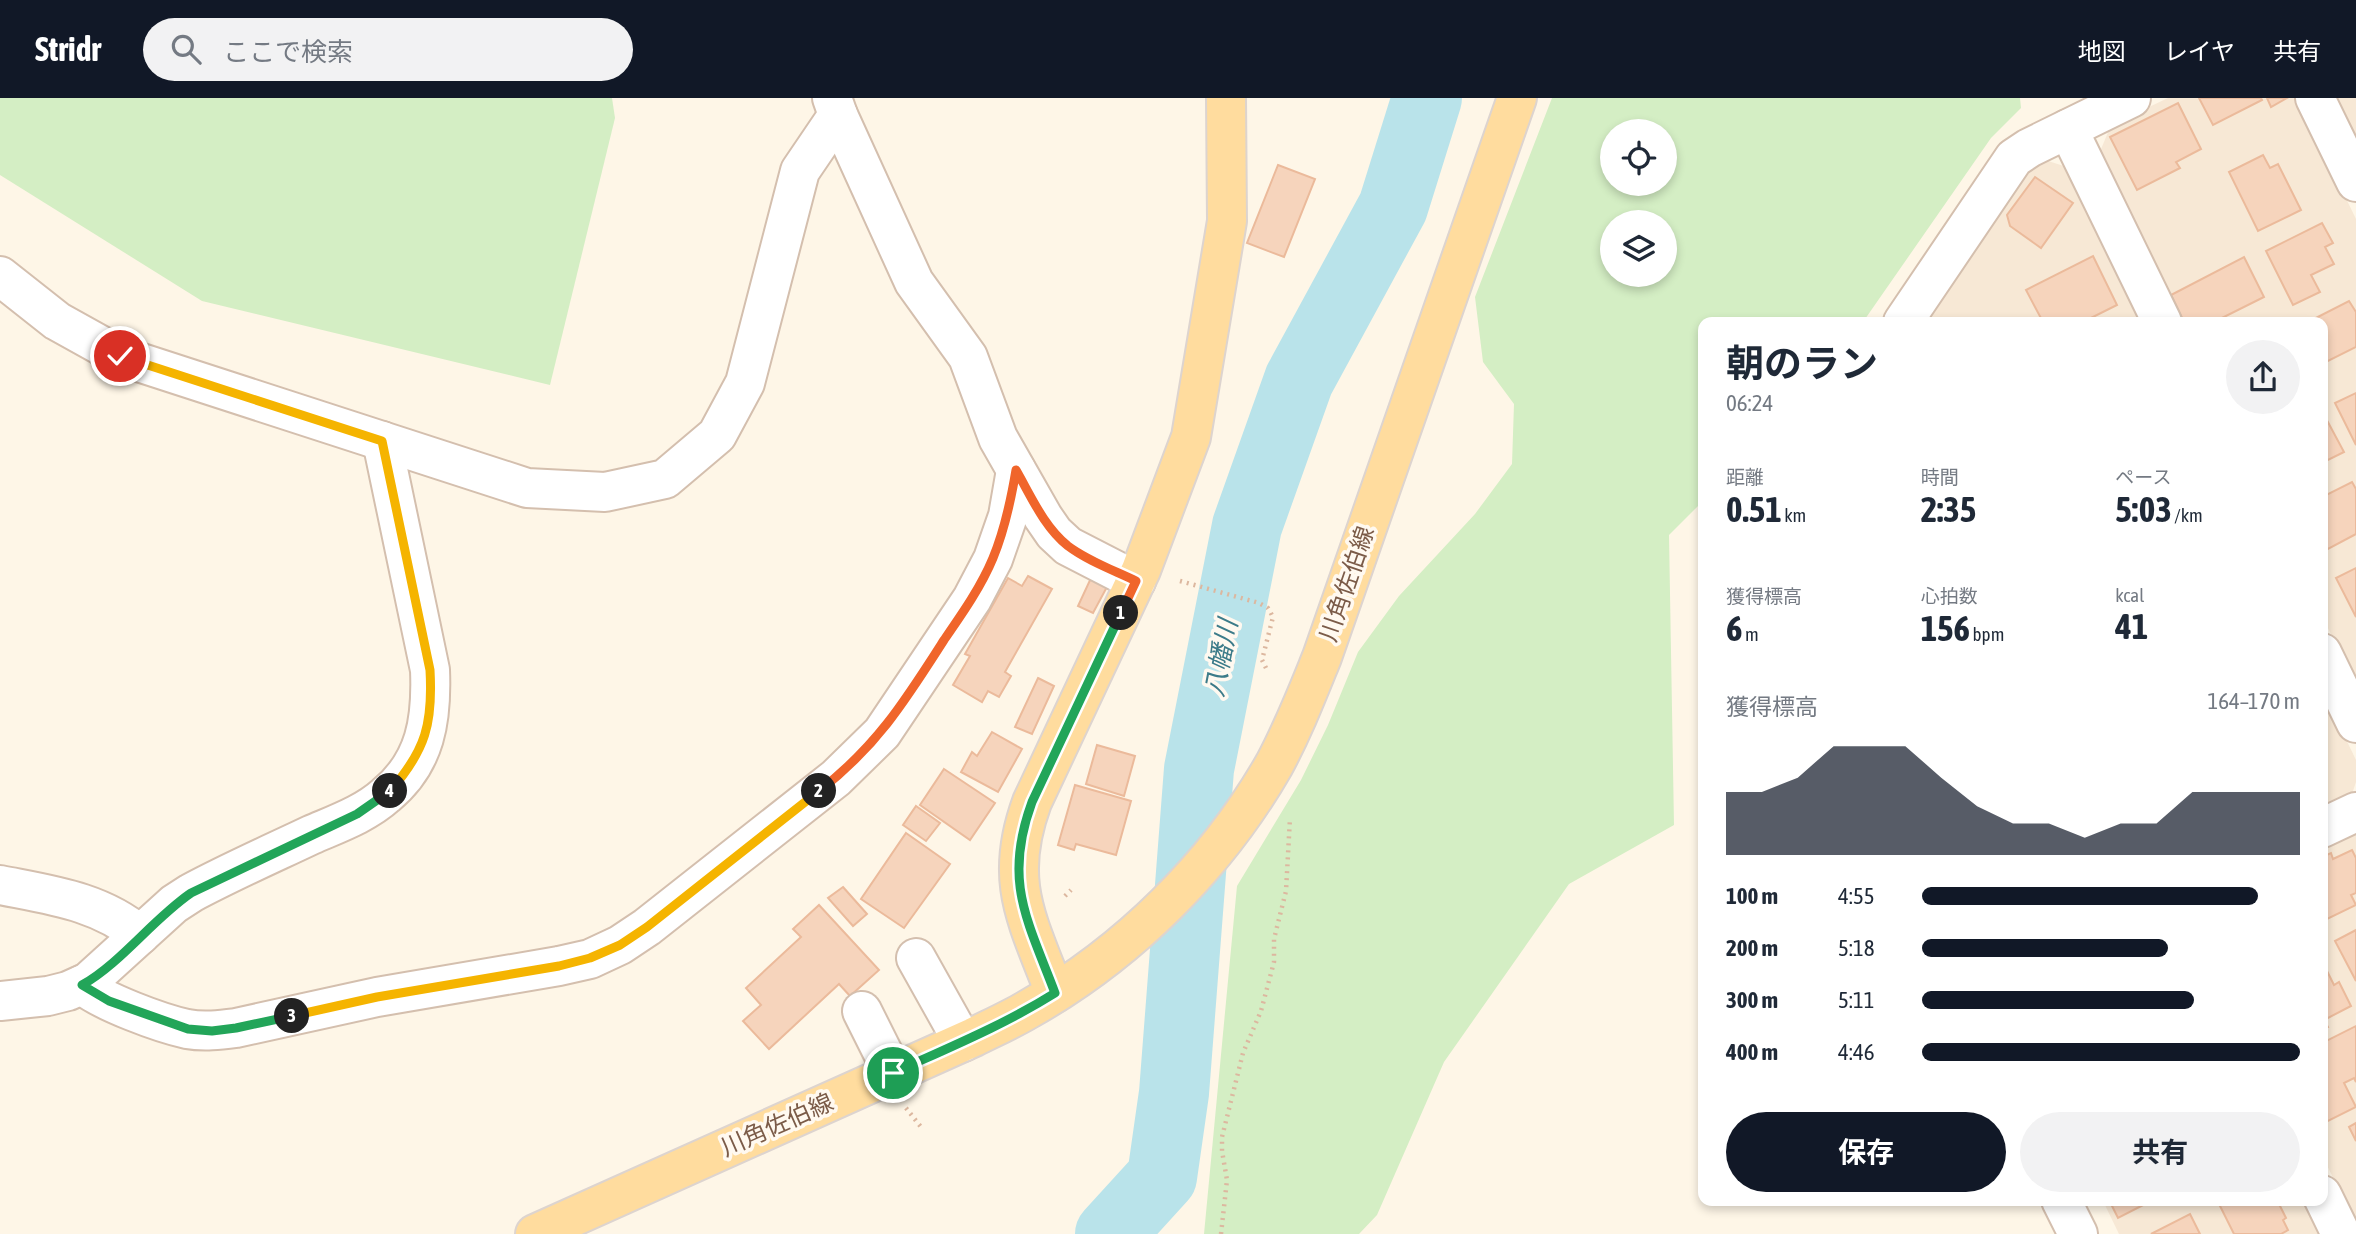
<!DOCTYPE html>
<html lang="ja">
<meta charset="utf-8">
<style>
body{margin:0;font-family:"Asap Condensed","Noto Sans JP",sans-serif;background:#f2f2f3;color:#1f2937;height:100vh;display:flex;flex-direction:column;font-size:26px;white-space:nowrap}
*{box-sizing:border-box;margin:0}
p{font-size:23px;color:#747a83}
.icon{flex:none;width:38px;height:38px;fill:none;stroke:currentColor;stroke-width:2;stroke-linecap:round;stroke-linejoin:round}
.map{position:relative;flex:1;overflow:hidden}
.sheet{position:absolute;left:1698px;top:219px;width:630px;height:889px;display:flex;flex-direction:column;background:#fff;border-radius:14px;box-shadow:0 4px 10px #0003}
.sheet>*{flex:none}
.controls{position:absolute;left:1600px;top:21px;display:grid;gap:14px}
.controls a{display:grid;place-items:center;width:77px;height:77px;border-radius:50%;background:#fff;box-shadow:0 4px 10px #0003;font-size:35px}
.pin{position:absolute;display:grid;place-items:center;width:60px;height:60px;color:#fff;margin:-30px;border:4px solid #fff;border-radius:50%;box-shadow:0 2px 7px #0007}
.km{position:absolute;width:35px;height:35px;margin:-18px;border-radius:50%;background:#222;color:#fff;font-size:19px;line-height:35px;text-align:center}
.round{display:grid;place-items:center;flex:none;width:74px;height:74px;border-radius:37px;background:#f2f2f3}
.overview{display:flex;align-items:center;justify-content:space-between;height:119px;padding:0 28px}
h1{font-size:38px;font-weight:700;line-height:52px}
.figures{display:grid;grid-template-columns:repeat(3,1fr);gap:10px;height:119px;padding:7px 28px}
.figures div{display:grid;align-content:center}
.figures b{font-size:35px;font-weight:700}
.figures small{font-size:19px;font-weight:400}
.figures p{font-size:19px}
.chart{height:196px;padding:14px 28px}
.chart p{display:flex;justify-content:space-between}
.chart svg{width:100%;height:126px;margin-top:7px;fill:#111827;opacity:.7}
.action{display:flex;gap:14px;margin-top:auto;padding:14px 28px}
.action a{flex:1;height:80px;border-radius:42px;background:#111827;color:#fff;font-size:28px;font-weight:700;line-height:80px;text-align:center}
.action a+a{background:#f2f2f3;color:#1f2937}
ul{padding:0 28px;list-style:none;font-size:23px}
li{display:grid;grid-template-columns:112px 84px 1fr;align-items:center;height:52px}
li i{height:18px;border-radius:9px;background:#111827}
header{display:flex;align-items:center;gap:42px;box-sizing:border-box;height:98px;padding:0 35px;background:#111827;color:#fff}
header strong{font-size:33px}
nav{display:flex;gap:38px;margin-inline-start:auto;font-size:24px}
.search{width:490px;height:63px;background:#f2f2f3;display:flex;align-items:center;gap:18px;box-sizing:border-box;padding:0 24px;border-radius:38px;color:#747a83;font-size:26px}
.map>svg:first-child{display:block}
.residential{fill:#f7e8d5}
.green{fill:#d4eec4;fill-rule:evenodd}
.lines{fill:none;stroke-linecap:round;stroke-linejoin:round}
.stream{stroke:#9ed3dd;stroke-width:12}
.river{stroke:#b9e3ea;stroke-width:70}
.building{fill:#f6d4bc;stroke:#ebba9b;stroke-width:2}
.minor-casing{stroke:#d4bfae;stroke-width:42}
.major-casing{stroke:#ddd4cf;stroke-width:42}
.path{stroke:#dcb79f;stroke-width:4.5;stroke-dasharray:2 5;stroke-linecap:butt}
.minor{stroke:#fff;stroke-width:38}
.major{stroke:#ffdc9e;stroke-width:38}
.split-1-casing{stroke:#fff;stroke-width:14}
.split-2-casing{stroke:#fff;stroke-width:14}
.split-3-casing{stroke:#fff;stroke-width:14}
.split-4-casing{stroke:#fff;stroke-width:14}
.split-5-casing{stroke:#fff;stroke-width:14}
.split-1{stroke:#22a559;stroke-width:9}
.split-2{stroke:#f0652b;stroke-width:9}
.split-3{stroke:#f5b400;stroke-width:9}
.split-4{stroke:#22a559;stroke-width:9}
.split-5{stroke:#f5b400;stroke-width:9}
.labels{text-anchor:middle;stroke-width:7;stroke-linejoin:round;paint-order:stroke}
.street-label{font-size:24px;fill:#7b5b48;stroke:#fff9f0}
.water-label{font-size:26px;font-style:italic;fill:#3c7b89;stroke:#fff9f0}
</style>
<header>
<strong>Stridr</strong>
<div class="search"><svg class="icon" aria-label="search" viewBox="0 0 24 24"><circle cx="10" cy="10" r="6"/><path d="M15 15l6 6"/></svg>ここで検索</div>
<nav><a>地図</a><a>レイヤ</a><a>共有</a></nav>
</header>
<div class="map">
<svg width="2356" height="1136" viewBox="0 0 2356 1136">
<rect width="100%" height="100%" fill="#fef6e7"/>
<g class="residential">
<polygon points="2168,0 2297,0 2356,121 2356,587 2322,518 2322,224 2180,224 2099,56 2111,27"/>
<polygon points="2333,0 2356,0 2356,47"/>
<polygon points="2042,61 2070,70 2144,224 1923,224 2027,68"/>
<polygon points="2322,592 2356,662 2356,684 2351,699 2322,712"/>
<polygon points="2356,735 2356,1127 2322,1057 2322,749"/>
<polygon points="2103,1103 2306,1103 2323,1136 2119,1136"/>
</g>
<g class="green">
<polygon points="0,0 612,0 615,20 550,287 202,203 0,77"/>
<path d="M1552,0H2020L2021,10L1991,40L1863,224H1703V403L1669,437L1674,727L1569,786L1444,964L1377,1117L1359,1136H1204L1237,788L1301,682L1328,627L1358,554L1399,498L1475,416L1512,366L1514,306L1483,264L1475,199ZM1612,33H1664V86H1612ZM1612,124H1664V177H1612Z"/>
</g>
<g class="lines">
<polyline class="stream" points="1113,1133 1116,1136"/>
<polyline class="river" points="1110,1136 1162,1079 1174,995 1199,671 1247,428 1299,282 1393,109 1427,0"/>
</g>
<g class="building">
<polygon points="2199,0 2261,0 2262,2 2213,27"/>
<polygon points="2267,0 2287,0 2271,9"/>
<polygon points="2178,5 2201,51 2176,64 2180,70 2137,92 2110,39"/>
<polygon points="2263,57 2270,70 2278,66 2301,112 2258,133 2229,74"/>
<polygon points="1278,67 1315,81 1284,159 1247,145"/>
<polygon points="2035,79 2073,105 2041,150 2010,128 2007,117"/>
<polygon points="2322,125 2333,145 2325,149 2334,166 2311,177 2320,194 2293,207 2266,153"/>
<polygon points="2093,158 2117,207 2083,224 2043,224 2026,192"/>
<polygon points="2244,159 2264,199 2214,224 2184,224 2171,197"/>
<polygon points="2349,203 2356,214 2356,249 2324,265 2322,224 2308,224"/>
<polygon points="2356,295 2356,347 2335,305"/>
<polygon points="2322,313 2344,354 2322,365"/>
<polygon points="2352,384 2356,391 2356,436 2328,451 2322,441 2322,399"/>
<polygon points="2356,470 2356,519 2336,480"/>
<polygon points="1028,478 1052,491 1005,574 1011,578 999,599 988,593 982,604 953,587 970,558 965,556 1008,480 1022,488"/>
<polygon points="1091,480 1108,487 1093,515 1078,508"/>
<polygon points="1038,580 1054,588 1032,636 1015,629"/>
<polygon points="992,634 1022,651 998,694 961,674 972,654 977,658"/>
<polygon points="1097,647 1135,658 1124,698 1086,686"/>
<polygon points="944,671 995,705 970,742 920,707"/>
<polygon points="1075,687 1131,703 1116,757 1076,746 1074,752 1058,747"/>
<polygon points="916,708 940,725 926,743 903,727"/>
<polygon points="906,735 950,766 904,830 861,801"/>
<polygon points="2352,752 2356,760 2356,795 2351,797 2356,807 2325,822 2322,817 2322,759 2331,755 2333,761"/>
<polygon points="843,789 867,816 853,828 828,800"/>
<polygon points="819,807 879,872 850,898 839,886 769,951 743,923 761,907 746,890 801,839 793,831"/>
<polygon points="2356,832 2356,883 2335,843"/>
<polygon points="2322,863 2334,887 2339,884 2351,908 2324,922 2328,929 2322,932"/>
<polygon points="2356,928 2356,984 2354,980 2344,985 2356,1009 2322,1026 2322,945"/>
<polygon points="2356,1025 2356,1043 2349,1029"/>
<polygon points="2109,1102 2153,1102 2118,1120"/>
<polygon points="2217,1102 2277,1102 2286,1120 2283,1122 2288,1132 2281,1136 2234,1136"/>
<polygon points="2190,1116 2200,1136 2151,1136"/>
</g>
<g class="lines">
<defs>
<g id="minor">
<polyline points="832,0 838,17 914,184 968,259 998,340 1043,419 1054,435 1068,448 1136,483"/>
<polyline points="2315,0 2356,84"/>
<polyline points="2068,31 2162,224"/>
<polyline points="0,178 57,223 120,258 527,390 605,394 665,381 717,337 745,285 800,73 838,17"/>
<polyline points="1903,224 2014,60 2029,50 2131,0"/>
<polyline points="2322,555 2356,625"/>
<polyline points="2322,730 2356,714"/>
<path d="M0,787C50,797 100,803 140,837"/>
<polyline points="916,860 963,944"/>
<path d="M82,887C103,904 160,925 187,931C204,934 220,932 236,930L377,899L559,868L590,861L620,847L647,829L836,680L882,635L972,501L993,461L1008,418L1016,372"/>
<path d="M0,903L48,898L68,893L88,884L174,806L191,795C230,774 271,756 311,737C336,726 365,716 386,697C426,664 432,621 430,572L382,343"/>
<polyline points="862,913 893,975"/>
<polyline points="2322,1097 2341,1136"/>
<polyline points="2061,1102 2078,1136"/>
</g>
<g id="major">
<path d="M1055,895C1027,821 1003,783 1032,704L1141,472L1191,339L1227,123L1226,0"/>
<path d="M535,1136L974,939C992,930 1010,922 1027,912C1128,855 1216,768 1274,667C1293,632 1307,596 1322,559L1517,0"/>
</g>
</defs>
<use href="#minor" class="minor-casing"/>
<use href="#major" class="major-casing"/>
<g class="path">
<polyline points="1180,483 1259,505 1268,510 1273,519 1262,562 1266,570"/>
<polyline points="1065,798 1071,792"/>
<polyline points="906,1010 921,1029"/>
<polyline points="1221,1136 1227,1082 1222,1053 1222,1039 1243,955 1261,913 1274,864 1274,841 1286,793 1290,720"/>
</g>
<use href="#minor" class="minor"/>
<use href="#major" class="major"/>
</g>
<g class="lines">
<defs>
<path id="split-1" d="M893,975C948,950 1004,927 1055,895C1027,821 1003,783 1032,704L1121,515"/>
<path id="split-2" d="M819,693C877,648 905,603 944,542C962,516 981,489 993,460C1005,431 1011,402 1016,372C1031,398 1044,429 1068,448C1088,463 1113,472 1136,483L1121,515"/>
<polyline id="split-3" points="292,918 377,899 559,868 590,860 620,847 647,829 819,693"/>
<path id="split-4" d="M292,918L236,930L212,933L188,931L109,903L82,887C121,865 153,821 191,795L357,716L390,693"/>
<path id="split-5" d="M120,258L382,343L430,572C433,625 426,652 390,693"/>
</defs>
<use href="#split-1" class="split-1-casing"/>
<use href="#split-2" class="split-2-casing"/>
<use href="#split-3" class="split-3-casing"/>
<use href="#split-4" class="split-4-casing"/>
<use href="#split-5" class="split-5-casing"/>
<use href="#split-1" class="split-1"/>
<use href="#split-2" class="split-2"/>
<use href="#split-3" class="split-3"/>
<use href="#split-4" class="split-4"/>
<use href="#split-5" class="split-5"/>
</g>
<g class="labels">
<g class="street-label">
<text transform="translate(1347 486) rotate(-71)" y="8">川角佐伯線</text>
<text transform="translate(777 1027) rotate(-24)" y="8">川角佐伯線</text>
</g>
<g class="water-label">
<text transform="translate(1221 560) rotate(-79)" y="9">八幡川</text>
</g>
</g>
</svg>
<div class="controls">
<a><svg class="icon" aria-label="locate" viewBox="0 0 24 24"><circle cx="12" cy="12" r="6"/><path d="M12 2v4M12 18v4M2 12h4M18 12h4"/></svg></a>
<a><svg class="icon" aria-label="layers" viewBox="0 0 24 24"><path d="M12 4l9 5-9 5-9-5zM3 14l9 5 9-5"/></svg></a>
</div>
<div class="pin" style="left:893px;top:975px;background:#1e9e55"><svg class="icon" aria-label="arrive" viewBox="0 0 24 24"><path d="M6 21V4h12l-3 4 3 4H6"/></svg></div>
<div class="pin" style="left:120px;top:258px;background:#d93025"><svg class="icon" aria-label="check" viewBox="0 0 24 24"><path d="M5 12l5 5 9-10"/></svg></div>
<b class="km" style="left:1121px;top:515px">1</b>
<b class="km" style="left:819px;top:693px">2</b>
<b class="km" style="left:292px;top:918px">3</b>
<b class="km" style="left:390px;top:693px">4</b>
<section class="sheet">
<div class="overview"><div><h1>朝のラン</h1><p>06:24</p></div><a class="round"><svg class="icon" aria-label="share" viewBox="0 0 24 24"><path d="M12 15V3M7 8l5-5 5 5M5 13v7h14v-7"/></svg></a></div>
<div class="figures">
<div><p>距離</p><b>0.51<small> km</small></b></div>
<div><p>時間</p><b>2:35</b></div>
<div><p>ペース</p><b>5:03<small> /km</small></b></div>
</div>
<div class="figures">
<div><p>獲得標高</p><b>6<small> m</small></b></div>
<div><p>心拍数</p><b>156<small> bpm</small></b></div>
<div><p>kcal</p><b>41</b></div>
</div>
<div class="chart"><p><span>獲得標高</span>164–170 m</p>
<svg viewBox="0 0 160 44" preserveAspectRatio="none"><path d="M0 44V22L10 22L20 17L30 6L40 6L50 6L60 17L70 27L80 33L90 33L100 38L110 33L120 33L130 22L140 22L150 22L160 22V44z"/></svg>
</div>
<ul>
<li><b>100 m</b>4:55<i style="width:89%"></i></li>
<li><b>200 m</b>5:18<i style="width:65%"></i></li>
<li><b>300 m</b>5:11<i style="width:72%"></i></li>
<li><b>400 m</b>4:46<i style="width:100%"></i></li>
</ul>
<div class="action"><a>保存</a><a>共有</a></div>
</section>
</div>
